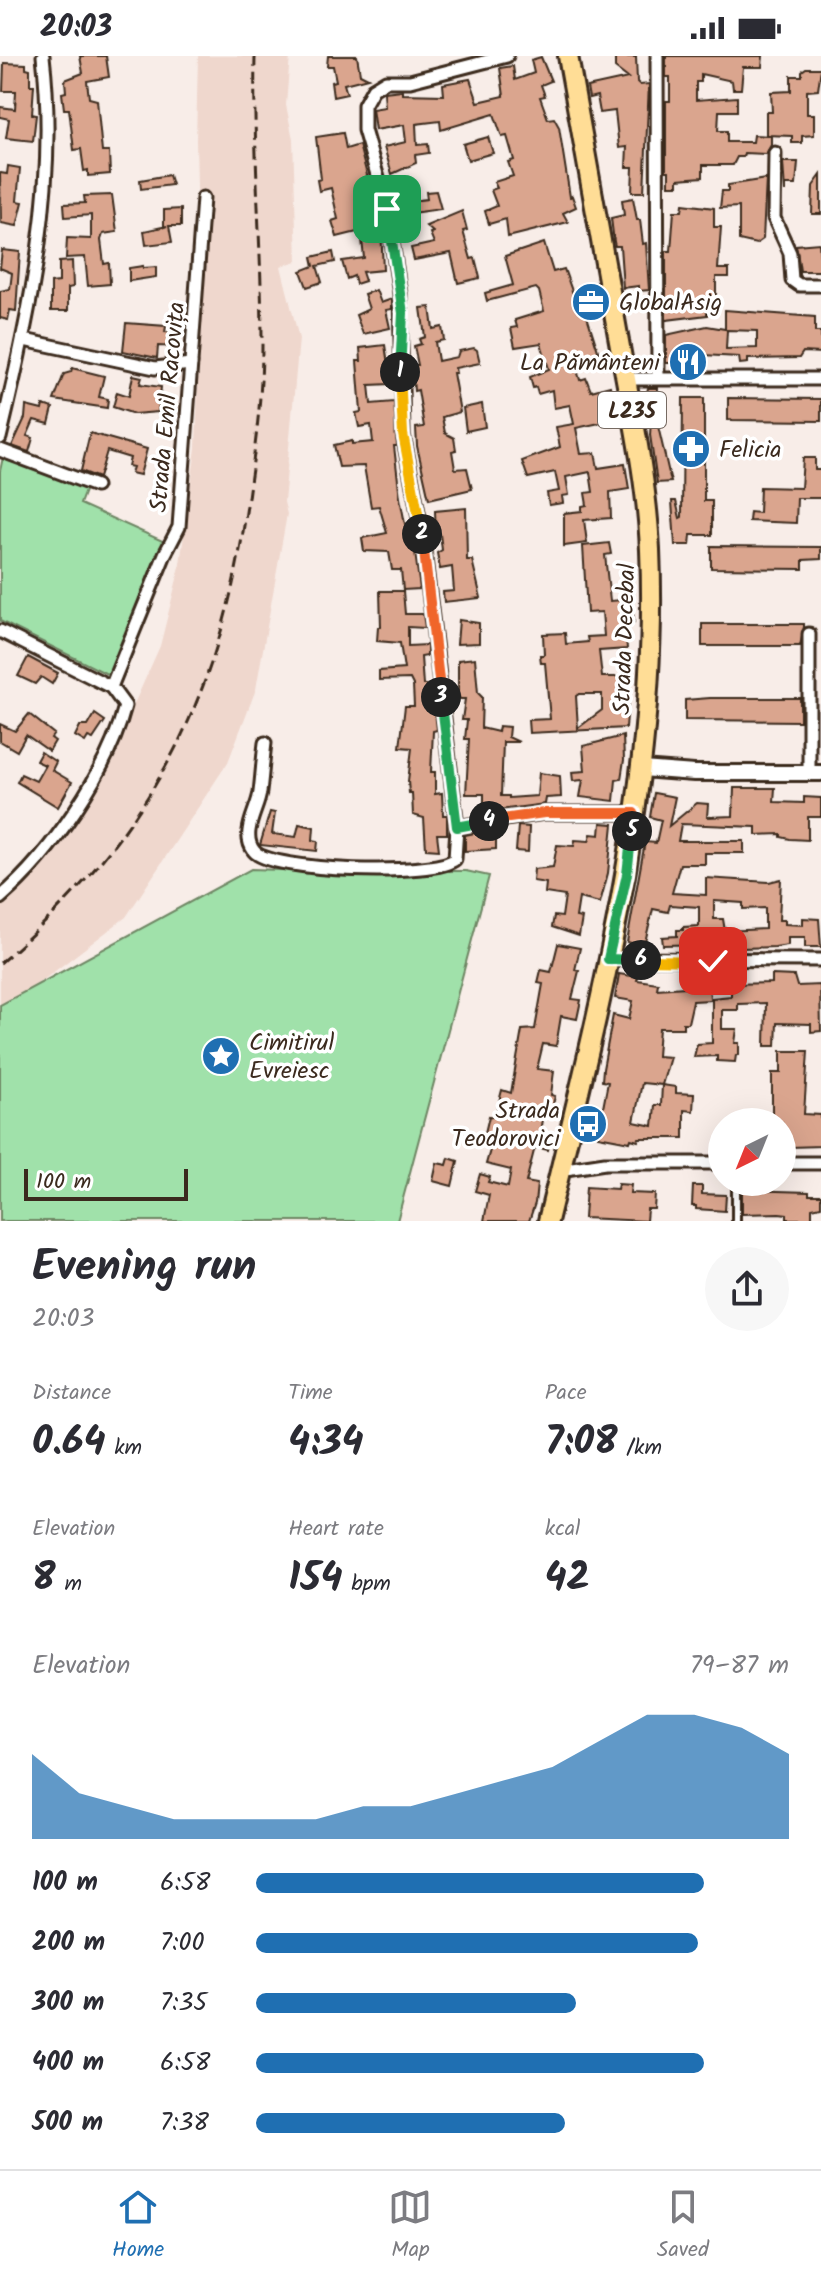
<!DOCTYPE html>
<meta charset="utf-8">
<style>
body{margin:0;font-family:Kalam,sans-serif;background:#f7f7f7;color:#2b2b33;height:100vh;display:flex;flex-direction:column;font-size:30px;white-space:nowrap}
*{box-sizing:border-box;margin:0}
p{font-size:26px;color:#7c7c81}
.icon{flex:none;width:44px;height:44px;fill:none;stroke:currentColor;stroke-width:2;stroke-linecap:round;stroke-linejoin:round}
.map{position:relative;height:1165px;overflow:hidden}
.details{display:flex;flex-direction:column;background:#fff;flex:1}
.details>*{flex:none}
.needle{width:52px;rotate:223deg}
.buttons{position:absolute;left:708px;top:1052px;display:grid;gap:16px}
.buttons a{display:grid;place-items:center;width:88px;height:88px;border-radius:50%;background:#fff;box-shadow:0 8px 32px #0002;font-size:40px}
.scale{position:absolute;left:24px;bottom:20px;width:164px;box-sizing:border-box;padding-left:8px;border:4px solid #3b2a1e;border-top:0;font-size:22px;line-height:28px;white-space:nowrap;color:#3b2a1e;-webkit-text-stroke:6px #fff;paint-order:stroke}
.pin{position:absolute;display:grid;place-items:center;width:68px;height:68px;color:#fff;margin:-34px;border-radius:16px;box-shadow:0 4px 12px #0006}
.km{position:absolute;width:40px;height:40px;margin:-20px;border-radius:50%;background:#222;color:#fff;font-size:22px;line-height:40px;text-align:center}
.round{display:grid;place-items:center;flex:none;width:84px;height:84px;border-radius:42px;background:#f7f7f7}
.head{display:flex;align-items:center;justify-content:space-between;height:136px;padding:0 32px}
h1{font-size:44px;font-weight:700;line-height:60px}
.stats{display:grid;grid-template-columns:repeat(3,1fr);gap:12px;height:136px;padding:8px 32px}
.stats div{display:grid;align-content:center}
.stats b{font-size:40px;font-weight:700}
.stats small{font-size:22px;font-weight:400}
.stats p{font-size:22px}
.chart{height:224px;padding:16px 32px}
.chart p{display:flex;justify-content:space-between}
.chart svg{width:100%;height:144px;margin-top:8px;fill:#1f6fb2;opacity:.7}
ul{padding:0 32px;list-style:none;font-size:26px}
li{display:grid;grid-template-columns:128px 96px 1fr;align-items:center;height:60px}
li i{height:20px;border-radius:10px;background:#1f6fb2}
.status{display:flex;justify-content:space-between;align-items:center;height:56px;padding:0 40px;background:#fff;direction:ltr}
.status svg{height:22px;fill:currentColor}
.tabs{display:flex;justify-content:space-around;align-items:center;height:112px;border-top:2px solid #e1e1e2;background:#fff;font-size:22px;color:#7c7c81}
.tabs a{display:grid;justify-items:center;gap:4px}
.tabs .selected{color:#1f6fb2}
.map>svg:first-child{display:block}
.built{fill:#efd7cd}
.green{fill:#a0e1aa;stroke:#6e8664;stroke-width:2}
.building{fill:#daa58e;stroke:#3b2a1e;stroke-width:2;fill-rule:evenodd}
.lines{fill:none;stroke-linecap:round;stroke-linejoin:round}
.service-casing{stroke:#3b2a1e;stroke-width:12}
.minor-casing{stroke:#3b2a1e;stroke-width:17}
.tertiary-casing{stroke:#3b2a1e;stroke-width:20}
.primary-casing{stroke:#3b2a1e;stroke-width:24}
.service{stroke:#fff;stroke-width:6}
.minor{stroke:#fff;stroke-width:11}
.tertiary{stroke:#fff;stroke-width:14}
.primary{stroke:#ffdd96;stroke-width:18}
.rail{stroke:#3b2a1e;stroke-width:3;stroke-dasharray:12 6;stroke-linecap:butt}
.split-1-casing{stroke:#fff;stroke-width:16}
.split-2-casing{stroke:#fff;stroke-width:16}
.split-3-casing{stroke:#fff;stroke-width:16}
.split-4-casing{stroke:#fff;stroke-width:16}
.split-5-casing{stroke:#fff;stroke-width:16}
.split-6-casing{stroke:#fff;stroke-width:16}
.split-7-casing{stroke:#fff;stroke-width:16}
.split-1{stroke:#22a559;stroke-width:10}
.split-2{stroke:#f5b400;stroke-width:10}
.split-3{stroke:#f0652b;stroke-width:10}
.split-4{stroke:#22a559;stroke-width:10}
.split-5{stroke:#f0652b;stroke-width:10}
.split-6{stroke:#22a559;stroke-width:10}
.split-7{stroke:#f5b400;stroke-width:10}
.labels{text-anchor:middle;stroke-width:7;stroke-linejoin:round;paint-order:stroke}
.shield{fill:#fff;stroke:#766a62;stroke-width:2}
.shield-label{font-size:22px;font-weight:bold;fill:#3b2a1e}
.poi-label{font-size:24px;fill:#3b2a1e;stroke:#fff;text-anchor:start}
.street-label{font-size:24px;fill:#3b2a1e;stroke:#fff}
</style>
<div class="status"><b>20:03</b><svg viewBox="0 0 49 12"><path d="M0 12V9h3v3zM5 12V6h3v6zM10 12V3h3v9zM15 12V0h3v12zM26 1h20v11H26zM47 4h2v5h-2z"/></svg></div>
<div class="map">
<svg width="821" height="1165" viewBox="0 0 821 1165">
<rect width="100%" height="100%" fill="#f8ede8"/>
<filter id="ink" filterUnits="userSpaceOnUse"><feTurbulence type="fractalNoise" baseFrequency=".0125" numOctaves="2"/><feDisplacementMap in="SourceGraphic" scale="16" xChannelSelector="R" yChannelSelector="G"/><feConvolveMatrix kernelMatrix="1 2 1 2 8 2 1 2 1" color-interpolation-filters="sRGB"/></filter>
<g filter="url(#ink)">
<polygon class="built" points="198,0 290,0 286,49 293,83 297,205 281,210 299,283 284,446 287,458 256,633 228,706 126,861 30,934 0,949 0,847 15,834 113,695 160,590 179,515 196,392 200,261 196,85"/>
<g class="green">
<polygon points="3,401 86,432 80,448 167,487 111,618 107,618 0,565 0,415"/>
<polygon points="251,813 432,819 433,815 466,815 489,820 397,1165 0,1165 0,949"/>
</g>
<g class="building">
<polygon points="80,0 106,0 109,21 87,25 89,42 97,44 102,96 109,96 110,118 88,120 88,114 84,115 81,93 74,94 69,53 64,53 62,37 66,36 65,24 83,17"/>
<polygon points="328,0 357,0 360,18 368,22 344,28 347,38 333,41 331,26 336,25 333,10 327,10"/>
<polygon points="615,0 636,1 637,26 640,29 649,28 644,136 632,136 633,111 626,111 627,91 619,92 615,55 600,57 597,40 589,42 587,31 628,22 615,12"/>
<polygon points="666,0 763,0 762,11 743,11 741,33 733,33 732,25 701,18 701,26 696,26 696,44 737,41 737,55 719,55 718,75 727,75 727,86 753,86 754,79 771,80 771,89 766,98 744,97 743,101 737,101 733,109 703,109 703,121 678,123 678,129 669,129 669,115 666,115 666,45 670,45 670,21 666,21"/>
<polygon points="541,1 551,25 541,29 545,40 540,41 548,63 554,62 559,71 570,141 572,140 576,151 563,157 568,166 508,181 506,163 489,168 485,155 497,150 491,134 497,132 494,126 513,120 508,106 514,104 507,80 502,81 494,58 441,74 440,65 416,68 417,89 428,88 429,97 415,99 416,107 392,118 384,91 406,86 404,69 375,74 372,53 385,51 384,36 402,34 402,38 444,39 443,28 470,23 478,46 504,40 500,12 513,10 515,24 534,17 531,4"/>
<polygon points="4,7 26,8 26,12 30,13 30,29 34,29 32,58 36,59 33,85 6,82 9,63 0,61 0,51 15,53 16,35 3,35"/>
<polygon points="806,12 821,12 818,34 807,35 807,58 814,58 814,79 802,80 802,87 792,87 792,80 766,79 766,56 772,56 771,36 791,35 791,20 802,20 802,15"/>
<polygon points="343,77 346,93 359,89 381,172 383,214 362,216 365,225 356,228 354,220 347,223 342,205 364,202 361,175 337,181 332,165 338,163 331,132 319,135 317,124 321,123 316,81"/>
<polygon points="488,81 493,97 468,104 463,88"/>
<polygon points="783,106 798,106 796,129 785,129 785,136"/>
<polygon points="8,110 20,112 17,145 23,146 17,170 1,167 0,117 7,118"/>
<polygon points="169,119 172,129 141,133 140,124"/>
<polygon points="821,119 821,158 812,158 813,130"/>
<polygon points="766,123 763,183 756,188 739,184 739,151 720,152 722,135 728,135 728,129"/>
<polygon points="436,135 441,153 412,157 401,146 427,143 426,136"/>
<polygon points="112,139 117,176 103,178 101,184 104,208 109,207 110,228 88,230 85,201 66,202 67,182 91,183 91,159 65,161 64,148 85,147 84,140"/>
<polygon points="633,142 637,164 640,164 643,188 646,187 649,234 639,235 639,230 623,232 620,190 615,190 614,186 611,162 624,159 622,144"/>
<polygon points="683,148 714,152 714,171 721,171 718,213 729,213 729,221 716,221 716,248 707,249 707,259 666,264 666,195 671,195 674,155 682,155"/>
<polygon points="181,153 181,170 169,170 172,186 146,189 144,175 167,170 164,171 164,154"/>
<polygon points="462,155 467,174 463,175 471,203 475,202 480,222 458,227 451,197 414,204 411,192 434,187 430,177 433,176 426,170"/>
<polygon points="544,187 553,216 564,213 576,246 593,241 597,255 586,257 600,301 575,307 580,324 586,322 591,335 610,330 612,340 609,340 614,364 576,372 581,398 595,397 598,412 625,408 629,433 610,436 611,462 584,464 587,487 564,490 564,457 582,455 582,450 587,449 585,437 593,436 590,416 566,421 569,439 562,440 563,447 549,449 547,437 559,435 555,416 528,422 522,405 560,391 556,371 574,368 570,349 554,352 552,334 538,338 536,331 533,332 530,321 549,313 541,287 515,291 511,272 517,271 515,264 544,255 539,235 536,232 487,245 485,237 513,229 505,200"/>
<polygon points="819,187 821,215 800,215 796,189"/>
<polygon points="2,194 20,196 16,255 10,254 8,264 0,262 0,235 10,233 12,217 0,212"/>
<polygon points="333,196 335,206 317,210 322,226 307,231 301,215 314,210 312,201"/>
<polygon points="72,205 73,231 68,232 68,255 51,255 51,227 59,226 59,206"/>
<polygon points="143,210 143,212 156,211 156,221 129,225 129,212"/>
<polygon points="376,234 381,247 392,243 392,253 386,254 390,272 363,278 356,259 369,253 364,238"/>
<polygon points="430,251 433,273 442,271 444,284 435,286 438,305 457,301 459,295 474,292 477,294 480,307 455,312 456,317 453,317 460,356 442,361 445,377 454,382 456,394 452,395 455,413 467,412 472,433 429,443 417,390 416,372 424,371 418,334 414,335 412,309 418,309 414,290 421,288 419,283 425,281 421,252"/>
<path d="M725,254L815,261V276H821V297L803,296L799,302L748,303V307L740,308L739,301L703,299V305L692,304V307H666V279L707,270L725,273ZM727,274L757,275V292L726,293Z"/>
<polygon points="126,267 166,270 165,276 179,277 178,291 158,290 157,302 123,295"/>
<polygon points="385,289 391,328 369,329 371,348 394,346 397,390 394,390 400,442 405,468 411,467 420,533 403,534 401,514 392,514 389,496 364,495 362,482 387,477 379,450 371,451 364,410 339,411 334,389 352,385 352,388 373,386 371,369 359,371 356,357 361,356 357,305 361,305 360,292"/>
<polygon points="72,312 104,320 99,341 108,343 107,352 54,344 64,318 71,316"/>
<polygon points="133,319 142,321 140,328 161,331 158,356 134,358 113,351 117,336 129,340"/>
<polygon points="648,332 658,332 657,356 654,353 671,426 657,427 650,379 652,351 645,345"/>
<polygon points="683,342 704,342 704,445 712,445 712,479 691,479 690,489 675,489 672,445 676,445 680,462 682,461"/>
<polygon points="728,342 821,343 821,365 728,364"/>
<polygon points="482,348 485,371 466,375 463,352"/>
<polygon points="43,349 53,352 49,368 34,364 27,380 33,382 29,396 12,390 25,362 26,350 42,354"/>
<polygon points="90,377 147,393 140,419 131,417 133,411 128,410 130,402 107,395 99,422 81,415"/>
<polygon points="803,402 815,402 815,414 821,414 821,442 797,442 796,467 749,465 750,456 759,457 760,431 801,432"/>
<polygon points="466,452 467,504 472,504 481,542 444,546 443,536 454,535 452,511 440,513 437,497 442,494 440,478 436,478 435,455"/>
<path d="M609,487L611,498L605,499L610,545L623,544L624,557L633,556L634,566L625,567L627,593L599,595L602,621H623V647L628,646L626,672L529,677L528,664L550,663L545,607H541L540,599H544L543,578L565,577L566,588L588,586L587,581L604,580L602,556L587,557L583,490ZM579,638H602V654L578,672L576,640Z"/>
<polygon points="711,490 821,491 821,503 803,504 803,513 711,512"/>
<polygon points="380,535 403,535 405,558 423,558 425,572 408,571 408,590 427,589 427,600 421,601 423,629 426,629 427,638 433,638 437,674 433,675 431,716 435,716 435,738 442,737 443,759 447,759 447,778 437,778 439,794 426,793 424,762 413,759 412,737 409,737 408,725 412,692 400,691 405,650 414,650 413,629 410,623 379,624 379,615 404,613 400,587 377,585 378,571 381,571"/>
<polygon points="459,564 479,567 479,587 457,588"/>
<polygon points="702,568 804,568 804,571 800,590 702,590"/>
<polygon points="28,601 58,617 52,628 41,621 35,628 18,620"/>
<polygon points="475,602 478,637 482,641 481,672 498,676 499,670 509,671 508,681 519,686 503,686 501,740 509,740 509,742 537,740 539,717 560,720 561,741 546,742 545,748 484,756 484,738 466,738 469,683 465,683 467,664 462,664 465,643 460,643 458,638 458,604"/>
<polygon points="710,642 800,642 800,665 685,664 685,644"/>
<polygon points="29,658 54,678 51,682 55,685 49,695 26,679 17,695 0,685 0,668 15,675"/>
<polygon points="95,658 105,665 93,683 88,681 85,686 75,680 80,670 88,670"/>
<polygon points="623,680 624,704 621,723 616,724 614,745 580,741 583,724 573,725 572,716 585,715 583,690"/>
<polygon points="41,696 56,706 52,714 72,726 58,751 17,726 21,718 36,725 45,709 36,705"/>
<path d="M734,732H775L774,746L804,747V741L821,742V761H808V784L790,783L781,781V778L756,779V771L681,768L678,785H744V797H705V808H680L672,837L706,839V822L769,826L781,823L779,864H785V868L803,869V862L819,863L821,891H805V881H788V889L775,891L710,893V888L663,889L662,881L677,880V874H683V871L699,870V851L670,849L668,856L653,853L644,890L627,886L645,786L656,787L661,764L650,761L654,737L675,741L669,770L697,747L708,748L707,761L733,760ZM714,845L743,847V853L765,852V873L725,875L723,863H714Z"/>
<polygon points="270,756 275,757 272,778 296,781 299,768 314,771 313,784 318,785 317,795 260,789"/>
<polygon points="601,767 613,768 608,817 600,847 579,842 576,861 582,862 579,880 552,871 554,860 562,861 565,840 545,837 546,827 533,825 534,813 553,811 557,789 574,790 575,784 589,785 591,778 600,779"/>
<polygon points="518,770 529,771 528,796 516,795"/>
<polygon points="475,777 490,777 490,784 496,784 496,793 465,795 465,779"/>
<polygon points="558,888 580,892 575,914 579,915 572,943 581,944 577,963 561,960 556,990 543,988 537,1013 554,1015 551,1039 555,1040 552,1053 544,1051 540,1076 551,1079 548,1094 535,1091 526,1126 537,1128 535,1147 529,1165 484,1165 489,1139 475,1135 480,1118 490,1121 488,1126 508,1131 511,1114 486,1108 492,1087 484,1081 489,1060 495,1061 502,1034 511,1037 522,974 535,973 543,928 538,927 541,914 551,916"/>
<path d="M619,918L638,921L637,924L658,927L657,933L685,931V920H696V925H709L710,944L693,945L688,967H683V972H659L657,1000L670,1001L662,1029L676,1031V1037L694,1038L693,1055L684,1054V1082H639L638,1085L631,1083L630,1086L598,1080L601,1060L588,1058L590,1049L603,1052L608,1026L602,1025L603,1013L613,959L629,963L633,945L615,942ZM642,1027L662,1029L661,1049H655L653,1070L634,1066Z"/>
<polygon points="772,919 794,920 797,930 820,929 821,975 811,976 811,968 777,967 776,990 765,990 766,947 738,948 738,954 722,954 722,973 737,973 735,987 739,987 739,999 736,999 735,1006 717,1005 717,1000 694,1001 697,988 712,987 712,942 731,940 731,928 772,927"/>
<polygon points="781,995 808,995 804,1058 821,1059 821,1090 790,1091 790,1085 782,1084 782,1066 772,1066 772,1017 781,1017"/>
<polygon points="449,1102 458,1105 452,1130 433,1125 437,1107 447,1109"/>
<polygon points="618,1128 631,1129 630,1137 655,1138 654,1153 647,1153 646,1165 584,1162 586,1131 617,1133"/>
<polygon points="693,1130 702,1130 702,1138 726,1139 725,1155 696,1153 696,1150 692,1150"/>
<polygon points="742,1134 809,1136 809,1139 821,1139 821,1150 812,1152 812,1163 787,1163 787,1158 779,1157 742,1158"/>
</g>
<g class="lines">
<defs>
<polyline id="service" points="736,1126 736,1165"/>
<g id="minor">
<polyline points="657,0 658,322"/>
<polyline points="775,97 774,162 790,197 792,224 799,229 821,229"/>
<polyline points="24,284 155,312 191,308"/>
<polyline points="626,323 821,323"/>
<path d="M0,382C30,258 58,128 43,0"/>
<polyline points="0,394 96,430"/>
<path d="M0,575L111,631L125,650C108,716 51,798 0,842"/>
<polyline points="809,578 809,717"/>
<polyline points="111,631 165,498 179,471 203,142"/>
<path d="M265,687C263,703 262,720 260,736C258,754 240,777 254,795C270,816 437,821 455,803L457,771L422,477L403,378L400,238L387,153L364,74V49L373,33L386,25H410L507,0"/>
<polyline points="457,771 544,757 634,757"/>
<polyline points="608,903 821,904"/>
<polyline points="782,1107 821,1107"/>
<polyline points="559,1114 605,1107 722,1107"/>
</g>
<polyline id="tertiary" points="642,713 694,717 821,717"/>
<path id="primary" d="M548,1165C601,945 660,722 650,494C647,425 632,358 620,291C603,194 585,97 568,0"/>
</defs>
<use href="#service" class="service-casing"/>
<use href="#minor" class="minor-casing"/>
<use href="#tertiary" class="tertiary-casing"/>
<use href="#primary" class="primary-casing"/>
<use href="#service" class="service"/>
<use href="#minor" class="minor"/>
<use href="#tertiary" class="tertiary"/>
<use href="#primary" class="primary"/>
<path class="rail" d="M0,907C155,775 224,635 249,434C256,386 262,338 262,290C262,193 253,97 255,0"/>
</g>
</g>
<g class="lines" filter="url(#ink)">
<defs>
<polyline id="split-1" points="387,153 403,257 400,316"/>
<polyline id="split-2" points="400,316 403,378 422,478"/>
<polyline id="split-3" points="422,478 441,641"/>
<polyline id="split-4" points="441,641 457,771 489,765"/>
<polyline id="split-5" points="489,765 544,757 634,757 632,775"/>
<polyline id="split-6" points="632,775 627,818 608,903 641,904"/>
<polyline id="split-7" points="641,904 713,905"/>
</defs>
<use href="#split-1" class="split-1-casing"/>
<use href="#split-2" class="split-2-casing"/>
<use href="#split-3" class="split-3-casing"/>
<use href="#split-4" class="split-4-casing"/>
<use href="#split-5" class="split-5-casing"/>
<use href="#split-6" class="split-6-casing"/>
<use href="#split-7" class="split-7-casing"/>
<use href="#split-1" class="split-1"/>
<use href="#split-2" class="split-2"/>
<use href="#split-3" class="split-3"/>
<use href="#split-4" class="split-4"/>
<use href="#split-5" class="split-5"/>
<use href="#split-6" class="split-6"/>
<use href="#split-7" class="split-7"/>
</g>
<defs>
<symbol id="office-disc" viewBox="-11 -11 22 22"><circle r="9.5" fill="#1f6fb2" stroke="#fff"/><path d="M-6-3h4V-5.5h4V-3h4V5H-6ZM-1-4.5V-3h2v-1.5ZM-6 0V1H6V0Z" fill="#fff"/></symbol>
<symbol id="restaurant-disc" viewBox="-11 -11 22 22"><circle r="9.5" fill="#1f6fb2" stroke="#fff"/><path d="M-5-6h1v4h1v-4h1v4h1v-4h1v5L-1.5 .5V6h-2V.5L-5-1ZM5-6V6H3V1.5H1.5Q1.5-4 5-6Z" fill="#fff"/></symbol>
<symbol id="pharmacy-disc" viewBox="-11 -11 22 22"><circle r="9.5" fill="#1f6fb2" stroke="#fff"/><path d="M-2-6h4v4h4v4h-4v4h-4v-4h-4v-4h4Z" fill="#fff"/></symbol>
<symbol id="sight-disc" viewBox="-11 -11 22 22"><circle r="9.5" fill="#1f6fb2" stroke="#fff"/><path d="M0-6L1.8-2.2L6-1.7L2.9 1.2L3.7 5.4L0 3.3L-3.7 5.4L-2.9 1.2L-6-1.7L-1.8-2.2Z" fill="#fff"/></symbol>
<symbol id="bus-disc" viewBox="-11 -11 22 22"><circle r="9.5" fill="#1f6fb2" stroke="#fff"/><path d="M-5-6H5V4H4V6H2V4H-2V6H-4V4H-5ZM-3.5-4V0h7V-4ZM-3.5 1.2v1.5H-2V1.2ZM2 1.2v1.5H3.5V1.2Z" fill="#fff"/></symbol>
</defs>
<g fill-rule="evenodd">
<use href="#office-disc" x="569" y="224" width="44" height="44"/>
<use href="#restaurant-disc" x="666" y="284" width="44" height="44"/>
<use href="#pharmacy-disc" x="669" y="371" width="44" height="44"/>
<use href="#sight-disc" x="199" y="978" width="44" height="44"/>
<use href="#bus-disc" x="566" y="1046" width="44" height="44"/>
</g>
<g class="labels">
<rect class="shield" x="598" y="336" width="68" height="36" rx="6"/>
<g class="shield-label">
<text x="632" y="362">L235</text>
</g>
<g class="poi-label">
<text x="619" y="254">GlobalAsig</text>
<text x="660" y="314" text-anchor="end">La Pământeni</text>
<text x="719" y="401">Felicia</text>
<text x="249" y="994">Cimitirul<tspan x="249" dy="28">Evreiesc</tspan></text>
<text x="560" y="1062" text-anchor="end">Strada<tspan x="560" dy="28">Teodorovici</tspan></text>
</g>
<g class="street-label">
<text transform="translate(167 351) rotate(-85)" y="8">Strada Emil Racovița</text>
<text transform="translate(624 583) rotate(-88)" y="8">Strada Decebal</text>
</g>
</g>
</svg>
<div class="buttons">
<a><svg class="needle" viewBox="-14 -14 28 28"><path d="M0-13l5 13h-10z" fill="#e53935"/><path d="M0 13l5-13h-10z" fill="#7c7c81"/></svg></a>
</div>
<div class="scale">100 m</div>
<div class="pin" style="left:387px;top:153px;background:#1e9e55"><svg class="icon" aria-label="arrive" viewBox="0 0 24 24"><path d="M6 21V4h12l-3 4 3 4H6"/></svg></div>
<div class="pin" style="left:713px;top:905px;background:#d93025"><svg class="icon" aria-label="check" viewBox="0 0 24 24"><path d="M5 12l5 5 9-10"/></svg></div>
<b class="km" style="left:400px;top:316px">1</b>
<b class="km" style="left:422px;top:478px">2</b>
<b class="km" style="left:441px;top:641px">3</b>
<b class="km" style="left:489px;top:765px">4</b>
<b class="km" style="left:632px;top:775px">5</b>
<b class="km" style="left:641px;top:904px">6</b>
</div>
<section class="details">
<div class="head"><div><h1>Evening run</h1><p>20:03</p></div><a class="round"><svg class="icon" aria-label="share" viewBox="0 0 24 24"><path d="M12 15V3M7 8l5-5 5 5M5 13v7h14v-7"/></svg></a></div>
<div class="stats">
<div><p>Distance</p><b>0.64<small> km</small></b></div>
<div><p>Time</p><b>4:34</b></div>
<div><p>Pace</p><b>7:08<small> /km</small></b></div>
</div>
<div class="stats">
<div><p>Elevation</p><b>8<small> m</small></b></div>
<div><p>Heart rate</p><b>154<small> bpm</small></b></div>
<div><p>kcal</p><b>42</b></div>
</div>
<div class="chart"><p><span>Elevation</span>79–87 m</p>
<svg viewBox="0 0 160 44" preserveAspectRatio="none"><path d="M0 44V18L10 30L20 34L30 38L40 38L50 38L60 38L70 34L80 34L90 30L100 26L110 22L120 14L130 6L140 6L150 10L160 18V44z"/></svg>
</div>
<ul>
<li><b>100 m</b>6:58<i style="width:84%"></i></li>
<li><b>200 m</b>7:00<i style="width:83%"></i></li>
<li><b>300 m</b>7:35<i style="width:60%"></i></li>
<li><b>400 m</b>6:58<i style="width:84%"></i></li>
<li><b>500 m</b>7:38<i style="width:58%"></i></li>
</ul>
</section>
<nav class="tabs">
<a class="selected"><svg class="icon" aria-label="home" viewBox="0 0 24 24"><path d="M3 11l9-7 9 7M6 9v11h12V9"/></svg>Home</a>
<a><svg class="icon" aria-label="map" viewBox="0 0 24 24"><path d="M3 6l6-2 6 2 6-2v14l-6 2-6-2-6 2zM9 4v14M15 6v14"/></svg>Map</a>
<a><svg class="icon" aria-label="saved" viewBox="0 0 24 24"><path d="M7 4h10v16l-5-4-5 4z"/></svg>Saved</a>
</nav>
